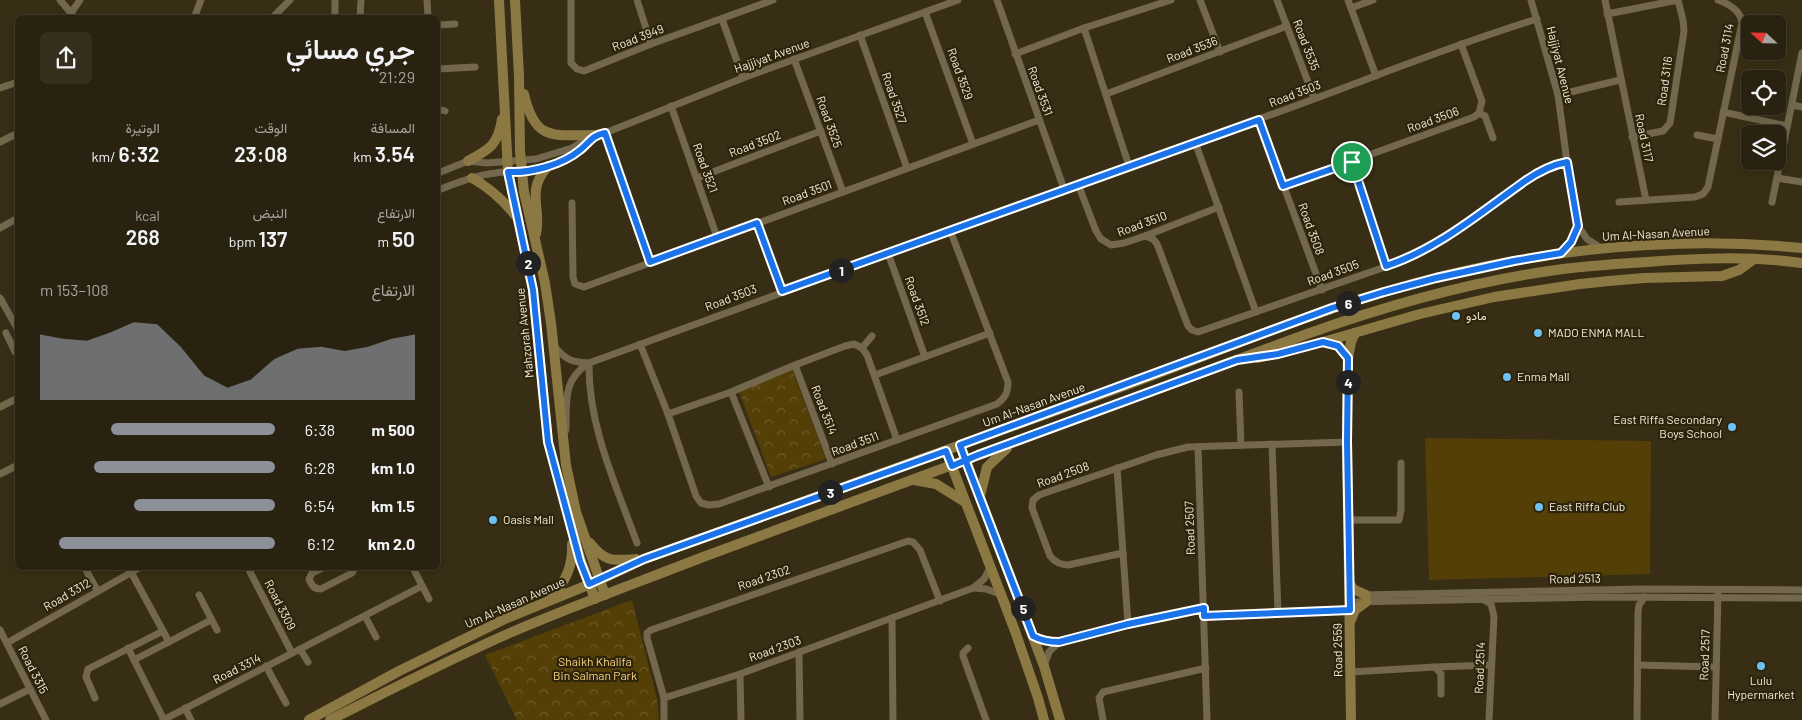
<!DOCTYPE html>
<html lang="ar">
<meta charset="utf-8">
<style>
body{margin:0;font-family:Barlow,Vazirmatn,sans-serif;background:#362f1e;color:#f1f3f6;direction:rtl;height:100vh;display:flex;flex-direction:column;font-size:19px;white-space:nowrap}
*{box-sizing:border-box;margin:0}
p{font-size:16px;color:#a5a49f}
.icon{flex:none;width:28px;height:28px;fill:none;stroke:currentColor;stroke-width:2;stroke-linecap:round;stroke-linejoin:round}
.map{position:relative;flex:1;overflow:hidden;direction:ltr}
.side{position:absolute;left:15px;top:15px;width:425px;height:555px;display:flex;flex-direction:column;background:#2a2210;border-radius:8px;box-shadow:0 2px 8px #0003,0 0 0 1px #463f30;direction:rtl}
.side>*{flex:none}
.needle{width:32px;rotate:292deg}
.tools{position:absolute;left:1741px;top:15px;display:grid;gap:10px}
.tools a{display:grid;place-items:center;width:45px;height:45px;border-radius:8px;background:#2a2210;box-shadow:0 2px 8px #0003,0 0 0 1px #463f30;font-size:25px}
.pin{position:absolute;display:grid;place-items:center;width:42px;height:42px;color:#fff;margin:-21px;border:2px solid #fff;border-radius:50%;box-shadow:0 1px 5px #0007}
.km{position:absolute;width:25px;height:25px;margin:-12px;border-radius:50%;background:#222;color:#fff;font-size:14px;line-height:25px;text-align:center}
.round{display:grid;place-items:center;flex:none;width:52px;height:52px;border-radius:8px;background:#362f1e}
.headline{display:flex;align-items:center;justify-content:space-between;height:85px;padding:0 25px}
h1{font-size:28px;font-weight:600;line-height:38px}
.stats{display:grid;grid-template-columns:repeat(3,1fr);gap:8px;height:85px;padding:5px 25px}
.stats div{display:grid;align-content:center}
.stats b{font-size:21px;font-weight:600}
.stats small{font-size:14px;font-weight:400}
.stats p{font-size:14px}
.chart{height:140px;padding:10px 25px}
.chart p{display:flex;justify-content:space-between}
.chart svg{width:100%;height:90px;margin-top:5px;fill:#8c9099;opacity:.7}
ul{padding:0 25px;list-style:none;font-size:16px}
li{display:grid;grid-template-columns:80px 60px 1fr;align-items:center;height:38px}
li i{height:12px;border-radius:6px;background:#8c9099}
.map>svg:first-child{display:block}
.park{fill:url(#park-crowns)}
.pitch{fill:#543f06}
.lines{fill:none;stroke-linecap:round;stroke-linejoin:round}
.street{stroke:#73684d;stroke-width:7}
.secondary{stroke:#8c7843;stroke-width:10}
.route-casing{stroke:#fff;stroke-width:10}
.route{stroke:#1a73e8;stroke-width:6}
.poi-dot{fill:#6ec2f3;stroke:#2e240b;stroke-width:2}
.labels{text-anchor:middle;stroke-width:4.5;stroke-linejoin:round;paint-order:stroke}
.street-label{font-size:12px;fill:#f1eadc;stroke:#2e240b}
.poi-label{font-size:12px;fill:#f1eadc;stroke:#2e240b;text-anchor:start}
.park-label{font-size:12px;fill:#f7d27f;stroke:#2e240b}
</style>
<div class="map">
<svg width="1802" height="720" viewBox="0 0 1802 720">
<defs>
<pattern id="park-crowns" width="20" height="18" patternUnits="userSpaceOnUse" patternTransform="scale(1.25)"><rect width="20" height="18" fill="#543f06"/><path d="M2 6a3 3 0 1 1 6 0M12 15a3 3 0 1 1 6 0" fill="none" stroke="#6d5b2a"/></pattern>
</defs>
<rect width="100%" height="100%" fill="#382e15"/>
<g class="park">
<polygon points="792,369 826,459 771,477 738,389"/>
<polygon points="632,600 657,699 659,720 517,720 485,655"/>
</g>
<polygon class="pitch" points="1425,438 1651,441 1650,574 1429,580"/>
<g class="lines">
<g class="street">
<polyline points="60,0 71,13"/>
<polyline points="427,0 428,18"/>
<polyline points="571,0 571,63 577,69 584,71 651,44 773,0"/>
<polyline points="637,0 651,44"/>
<polyline points="997,0 1064,189"/>
<polyline points="1200,0 1220,52"/>
<polyline points="1277,0 1314,98"/>
<polyline points="1348,0 1376,76"/>
<polyline points="1531,0 1558,95 1567,162 1578,226 1587,239 1601,248"/>
<polyline points="1605,0 1646,200"/>
<polyline points="1351,8 1373,0"/>
<polyline points="925,12 973,144"/>
<polyline points="1607,14 1678,0"/>
<polyline points="74,18 71,13 80,0"/>
<polyline points="194,18 201,0"/>
<polyline points="272,18 290,0"/>
<polyline points="335,18 335,0"/>
<polyline points="360,18 361,0"/>
<polyline points="722,19 743,78"/>
<polyline points="1742,19 1766,24"/>
<polyline points="438,25 455,24"/>
<polyline points="1084,28 1129,166"/>
<polyline points="860,35 907,168"/>
<polyline points="1015,54 1084,28 1171,0"/>
<polyline points="794,59 843,192"/>
<polyline points="438,69 475,67"/>
<polyline points="0,88 18,82"/>
<polyline points="1106,94 1287,26"/>
<polyline points="1558,95 1620,80"/>
<polyline points="1792,105 1802,107"/>
<polyline points="671,106 717,237"/>
<polyline points="438,109 445,111"/>
<polyline points="1723,112 1787,126"/>
<polyline points="1479,113 1485,116 1493,138"/>
<polyline points="1259,119 1322,290"/>
<polyline points="605,133 650,262"/>
<polyline points="1697,135 1718,139"/>
<polyline points="1632,137 1663,131 1670,123 1684,31 1683,20 1678,0"/>
<polyline points="0,142 18,133"/>
<polyline points="1195,142 1256,312"/>
<polyline points="1352,162 1386,266"/>
<polyline points="438,173 468,161 487,163 536,159 572,148 594,135 605,133 743,78 958,0"/>
<polyline points="697,178 821,131"/>
<polyline points="1777,178 1802,182"/>
<polyline points="1078,184 1096,231 1101,239 1111,245 1124,243 1145,236 1219,207"/>
<polyline points="1283,186 1474,117 1479,113 1482,101 1461,44"/>
<path d="M438,190C457,183 476,175 496,173C505,171 515,173 523,172C545,169 571,160 586,144"/>
<path d="M1619,202L1695,197L1703,194L1708,187L1742,23C1741,11 1729,4 1718,0"/>
<polyline points="1772,202 1802,53"/>
<polyline points="572,203 573,277 575,284 584,287 1039,120"/>
<polyline points="757,223 782,291"/>
<polyline points="0,228 18,218"/>
<polyline points="1145,236 1153,239 1157,244 1188,326 1192,330 1198,332 1408,259 1437,243 1540,171 1567,162"/>
<polyline points="888,253 925,357"/>
<polyline points="1561,253 1571,242 1578,226"/>
<polyline points="0,298 17,328"/>
<polyline points="6,333 15,352"/>
<path d="M640,344L668,414L696,496L701,503L709,505L719,504L997,404C1005,398 1008,393 1008,382L950,230"/>
<path d="M554,346C566,360 571,362 589,363"/>
<polyline points="862,348 872,336"/>
<path d="M589,363C588,426 616,485 637,543"/>
<polyline points="795,365 832,464"/>
<polyline points="875,375 990,333"/>
<polyline points="731,392 769,487"/>
<polyline points="1239,392 1241,445"/>
<polyline points="0,407 18,398"/>
<polyline points="668,414 731,392 795,365 845,346 854,344 862,348 867,355 897,440"/>
<path d="M566,430C567,402 562,380 589,363C811,281 1033,199 1256,120C1350,87 1442,48 1537,19"/>
<polyline points="1272,444 1278,613"/>
<polyline points="1198,447 1207,720"/>
<polyline points="1117,468 1128,624"/>
<polyline points="0,474 18,465"/>
<polyline points="1349,520 1399,520 1401,510 1401,463"/>
<path d="M1123,553L1068,565C1061,565 1055,562 1050,556L1032,508L1033,500L1039,495L1156,455L1188,447L1347,442"/>
<polyline points="85,568 97,590"/>
<polyline points="248,568 292,653"/>
<path d="M322,568L312,573L309,579C312,586 314,589 321,589L352,573L355,568"/>
<polyline points="413,568 429,599"/>
<polyline points="131,572 169,642"/>
<polyline points="974,588 986,589 1000,594"/>
<polyline points="199,595 217,630"/>
<polyline points="1362,595 1644,589 1802,590"/>
<polyline points="1484,600 1491,604 1494,616 1489,720"/>
<polyline points="1350,602 1605,597 1802,598"/>
<polyline points="365,616 376,637"/>
<polyline points="1204,616 1350,610"/>
<polyline points="892,618 893,720"/>
<polyline points="0,630 46,720"/>
<polyline points="1033,636 1043,640 1059,642 1128,624 1204,608"/>
<polyline points="7,643 139,568"/>
<polyline points="128,648 164,720"/>
<polyline points="968,648 963,653 963,656 986,720"/>
<polyline points="300,649 308,662"/>
<polyline points="799,652 800,720"/>
<polyline points="134,660 211,620"/>
<polyline points="1638,665 1716,667"/>
<polyline points="266,666 286,703"/>
<polyline points="1044,666 1049,652 1059,642"/>
<polyline points="1435,667 1491,665"/>
<polyline points="1351,672 1435,667 1441,674 1441,694"/>
<polyline points="740,674 741,720"/>
<polyline points="95,698 86,677 88,669 163,631"/>
<polyline points="664,698 740,674 973,588 984,579 990,568"/>
<polyline points="0,704 30,689"/>
<polyline points="185,708 191,720"/>
<polyline points="163,720 422,586"/>
<polyline points="664,720 664,698 647,638 647,633 651,630 908,541 913,542 920,550 940,601"/>
<polyline points="1103,720 1099,698 1103,692 1206,668"/>
<polyline points="1637,720 1638,612 1639,605 1645,597"/>
<polyline points="1715,720 1718,593"/>
</g>
<g class="secondary">
<polyline points="499,0 508,172 533,290 548,442 581,561 595,599"/>
<polyline points="515,0 519,76 520,151 524,192 545,283 551,323 566,465 576,512 605,595"/>
<path d="M524,94C535,142 553,135 594,135"/>
<path d="M468,161C490,149 498,145 502,119"/>
<path d="M472,178C490,188 503,200 516,216"/>
<path d="M536,234C542,207 525,192 548,166"/>
<polyline points="1325,343 1338,345 1348,358"/>
<polyline points="1258,358 1323,342 1420,314 1494,297 1580,284 1609,281 1644,278 1722,276 1739,270 1754,259"/>
<polyline points="960,445 1044,666 1060,720"/>
<polyline points="946,451 1015,631 1038,698 1044,720"/>
<polyline points="914,480 936,484 965,502"/>
<polyline points="980,496 987,467 1007,448"/>
<path d="M590,543C605,562 612,561 636,559"/>
<polyline points="1349,582 1353,589 1366,595"/>
<path d="M551,598C566,581 573,566 572,544"/>
<polyline points="1351,620 1355,610 1366,602"/>
<path d="M309,720L399,671L507,618L600,580L644,559C804,501 964,444 1124,386C1210,355 1294,319 1381,293C1516,252 1662,234 1802,248"/>
<path d="M330,720C390,690 450,659 512,632C575,605 639,582 703,557L1307,334C1385,306 1466,283 1549,271C1581,266 1614,264 1647,262C1699,258 1750,256 1802,263"/>
<polyline points="1351,720 1347,442 1348,358 1351,342 1355,333"/>
</g>
</g>
<g class="lines">
<defs>
<path id="route" d="M1352,162L1283,186L1259,120L782,291L757,223L650,262L605,133C592,135 589,143 580,150C562,165 531,173 508,172L533,290L548,442L580,561L589,584L644,559L946,451L952,466L978,455L1237,360L1278,354L1323,342L1338,346L1348,358L1347,442L1350,610L1204,616V608L1128,624L1059,642C1050,642 1042,641 1033,636L968,467L960,445L1332,308L1384,292L1436,278L1514,261L1561,253L1571,242L1578,226L1567,162C1551,165 1538,172 1525,181C1481,212 1438,249 1386,266L1352,162"/>
</defs>
<use href="#route" class="route-casing"/>
<use href="#route" class="route"/>
</g>
<g class="poi-dot">
<circle cx="1456" cy="316" r="5"/>
<circle cx="1538" cy="333" r="5"/>
<circle cx="1507" cy="377" r="5"/>
<circle cx="1732" cy="427" r="5"/>
<circle cx="1539" cy="507" r="5"/>
<circle cx="493" cy="520" r="5"/>
<circle cx="1761" cy="666" r="5"/>
</g>
<g class="labels">
<g class="street-label">
<text transform="translate(638 38) rotate(-21)" y="4">Road 3949</text>
<text transform="translate(1306 45) rotate(69)" y="4">Road 3535</text>
<text transform="translate(1725 48) rotate(-79)" y="4">Road 3114</text>
<text transform="translate(1192 50) rotate(-21)" y="4">Road 3536</text>
<text transform="translate(772 56) rotate(-20)" y="4">Hajjiyat Avenue</text>
<text transform="translate(1560 65) rotate(76)" y="4">Hajjiyat Avenue</text>
<text transform="translate(960 74) rotate(70)" y="4">Road 3529</text>
<text transform="translate(1665 81) rotate(-82)" y="4">Road 3116</text>
<text transform="translate(1040 91) rotate(70)" y="4">Road 3531</text>
<text transform="translate(1295 94) rotate(-21)" y="4">Road 3503</text>
<text transform="translate(894 98) rotate(71)" y="4">Road 3527</text>
<text transform="translate(1433 120) rotate(-20)" y="4">Road 3506</text>
<text transform="translate(829 122) rotate(70)" y="4">Road 3525</text>
<text transform="translate(1644 138) rotate(78)" y="4">Road 3117</text>
<text transform="translate(755 144) rotate(-21)" y="4">Road 3502</text>
<text transform="translate(705 168) rotate(70)" y="4">Road 3521</text>
<text transform="translate(807 193) rotate(-20)" y="4">Road 3501</text>
<text transform="translate(1142 224) rotate(-20)" y="4">Road 3510</text>
<text transform="translate(1311 229) rotate(70)" y="4">Road 3508</text>
<text transform="translate(1656 234) rotate(-3)" y="4">Um Al-Nasan Avenue</text>
<text transform="translate(1333 273) rotate(-20)" y="4">Road 3505</text>
<text transform="translate(731 298) rotate(-21)" y="4">Road 3503</text>
<text transform="translate(917 301) rotate(70)" y="4">Road 3512</text>
<text transform="translate(525 333) rotate(-96)" y="4">Mahzorah Avenue</text>
<text transform="translate(1034 405) rotate(-20)" y="4">Um Al-Nasan Avenue</text>
<text transform="translate(824 410) rotate(69)" y="4">Road 3514</text>
<text transform="translate(855 444) rotate(-20)" y="4">Road 3511</text>
<text transform="translate(1063 475) rotate(-20)" y="4">Road 2508</text>
<text transform="translate(1190 528) rotate(-92)" y="4">Road 2507</text>
<text transform="translate(764 578) rotate(-19)" y="4">Road 2302</text>
<text transform="translate(1575 579) rotate(-1)" y="4">Road 2513</text>
<text transform="translate(67 595) rotate(-30)" y="4">Road 3312</text>
<text transform="translate(515 603) rotate(-24)" y="4">Um Al-Nasan Avenue</text>
<text transform="translate(280 605) rotate(63)" y="4">Road 3309</text>
<text transform="translate(775 649) rotate(-20)" y="4">Road 2303</text>
<text transform="translate(1338 650) rotate(-91)" y="4">Road 2559</text>
<text transform="translate(1705 655) rotate(-88)" y="4">Road 2517</text>
<text transform="translate(1480 668) rotate(-88)" y="4">Road 2514</text>
<text transform="translate(237 669) rotate(-27)" y="4">Road 3314</text>
<text transform="translate(33 670) rotate(63)" y="4">Road 3315</text>
</g>
<g class="poi-label">
<text x="1466" y="320">مادو</text>
<text x="1548" y="337">MADO ENMA MALL</text>
<text x="1517" y="381">Enma Mall</text>
<text x="1722" y="424" text-anchor="end">East Riffa Secondary<tspan x="1722" dy="14">Boys School</tspan></text>
<text x="1549" y="511">East Riffa Club</text>
<text x="503" y="524">Oasis Mall</text>
<text x="1761" y="685" text-anchor="middle">Lulu<tspan x="1761" dy="14">Hypermarket</tspan></text>
</g>
<g class="park-label">
<text x="595" y="666">Shaikh Khalifa<tspan x="595" dy="14">Bin Salman Park</tspan></text>
</g>
</g>
</svg>
<div class="tools">
<a><svg class="needle" viewBox="-14 -14 28 28"><path d="M0-13l5 13h-10z" fill="#e53935"/><path d="M0 13l5-13h-10z" fill="#a5a49f"/></svg></a>
<a><svg class="icon" aria-label="locate" viewBox="0 0 24 24"><circle cx="12" cy="12" r="6"/><path d="M12 2v4M12 18v4M2 12h4M18 12h4"/></svg></a>
<a><svg class="icon" aria-label="layers" viewBox="0 0 24 24"><path d="M12 4l9 5-9 5-9-5zM3 14l9 5 9-5"/></svg></a>
</div>
<div class="pin" style="left:1352px;top:162px;background:#1e9e55"><svg class="icon" aria-label="arrive" viewBox="0 0 24 24"><path d="M6 21V4h12l-3 4 3 4H6"/></svg></div>
<b class="km" style="left:841px;top:270px">1</b>
<b class="km" style="left:528px;top:263px">2</b>
<b class="km" style="left:830px;top:492px">3</b>
<b class="km" style="left:1348px;top:382px">4</b>
<b class="km" style="left:1023px;top:608px">5</b>
<b class="km" style="left:1348px;top:303px">6</b>
<section class="side">
<div class="headline"><div><h1>جري مسائي</h1><p>21:29</p></div><a class="round"><svg class="icon" aria-label="share" viewBox="0 0 24 24"><path d="M12 15V3M7 8l5-5 5 5M5 13v7h14v-7"/></svg></a></div>
<div class="stats">
<div><p>المسافة</p><b>3.54<small> km</small></b></div>
<div><p>الوقت</p><b>23:08</b></div>
<div><p>الوتيرة</p><b>6:32<small> /km</small></b></div>
</div>
<div class="stats">
<div><p>الارتفاع</p><b>50<small> m</small></b></div>
<div><p>النبض</p><b>137<small> bpm</small></b></div>
<div><p>kcal</p><b>268</b></div>
</div>
<div class="chart"><p><span>الارتفاع</span>108–153 m</p>
<svg viewBox="0 0 160 44" preserveAspectRatio="none"><path d="M0 44V12L10 14L20 15L30 11L40 6L50 7L60 18L70 32L80 38L90 34L100 24L110 19L120 18L130 20L140 18L150 14L160 12V44z"/></svg>
</div>
<ul>
<li><b>500 m</b>6:38<i style="width:70%"></i></li>
<li><b>1.0 km</b>6:28<i style="width:77%"></i></li>
<li><b>1.5 km</b>6:54<i style="width:60%"></i></li>
<li><b>2.0 km</b>6:12<i style="width:92%"></i></li>
</ul>
</section>
</div>
